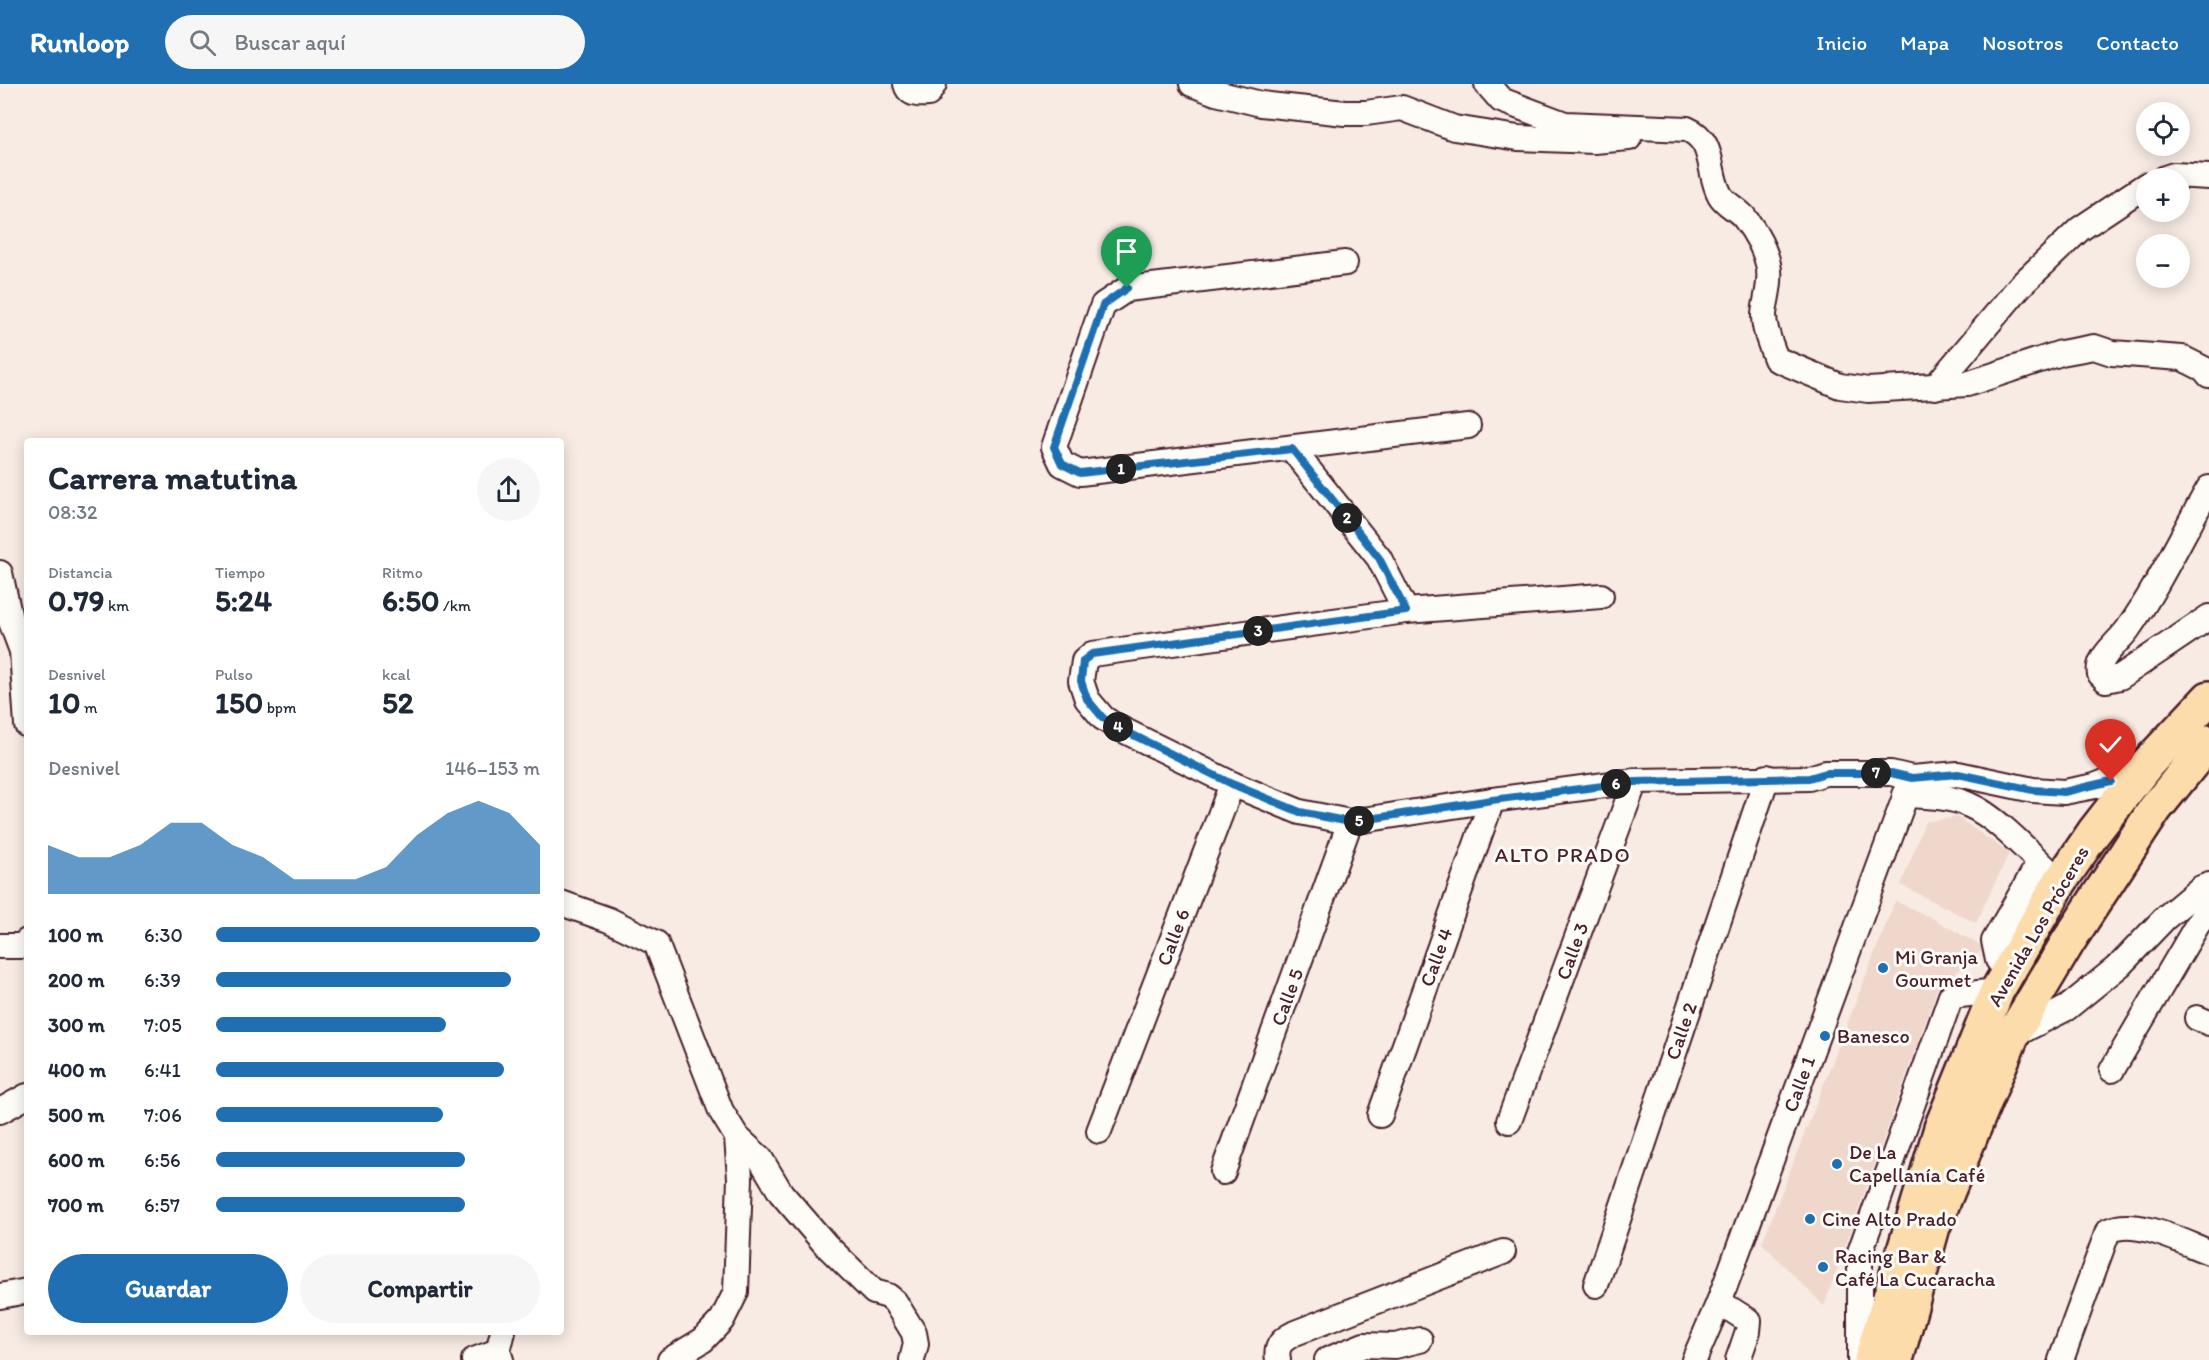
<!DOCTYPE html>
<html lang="es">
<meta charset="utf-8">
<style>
body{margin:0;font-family:Itim,sans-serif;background:#f6f6f7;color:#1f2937;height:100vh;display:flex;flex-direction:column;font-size:22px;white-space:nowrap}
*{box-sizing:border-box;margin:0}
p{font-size:20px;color:#747a83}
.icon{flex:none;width:33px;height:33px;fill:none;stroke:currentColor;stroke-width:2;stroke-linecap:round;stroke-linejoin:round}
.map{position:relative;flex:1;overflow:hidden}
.sheet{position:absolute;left:24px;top:354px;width:540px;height:897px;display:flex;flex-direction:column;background:#fff;border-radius:6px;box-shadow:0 3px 15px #0003}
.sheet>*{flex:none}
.buttons{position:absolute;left:2136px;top:18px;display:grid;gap:12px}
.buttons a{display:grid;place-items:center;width:54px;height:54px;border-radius:50%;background:#fff;box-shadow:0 3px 15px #0003;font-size:30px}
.pin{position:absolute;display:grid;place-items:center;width:51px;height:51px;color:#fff;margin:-62px -26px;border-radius:50% 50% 50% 0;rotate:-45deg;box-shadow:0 0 6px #0007}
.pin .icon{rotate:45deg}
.km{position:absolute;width:30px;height:30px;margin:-15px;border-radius:50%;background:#222;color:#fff;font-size:16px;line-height:30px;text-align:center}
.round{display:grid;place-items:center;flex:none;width:63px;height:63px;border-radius:32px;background:#f6f6f7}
.head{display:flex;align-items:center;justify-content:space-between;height:102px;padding:0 24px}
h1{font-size:33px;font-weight:700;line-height:45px}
.stats{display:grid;grid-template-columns:repeat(3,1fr);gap:9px;height:102px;padding:6px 24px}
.stats div{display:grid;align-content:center}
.stats b{font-size:30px;font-weight:700}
.stats small{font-size:16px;font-weight:400}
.stats p{font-size:16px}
.chart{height:168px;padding:12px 24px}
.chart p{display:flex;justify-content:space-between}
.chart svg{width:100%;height:108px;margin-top:6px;fill:#1f6fb2;opacity:.7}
.primary-button{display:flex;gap:12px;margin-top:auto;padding:12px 24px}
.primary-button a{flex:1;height:69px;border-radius:36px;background:#1f6fb2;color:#fff;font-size:24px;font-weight:700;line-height:69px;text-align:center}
.primary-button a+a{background:#f6f6f7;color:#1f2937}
ul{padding:0 24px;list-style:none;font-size:20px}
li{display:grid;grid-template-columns:96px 72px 1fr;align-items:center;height:45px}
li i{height:15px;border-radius:8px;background:#1f6fb2}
header{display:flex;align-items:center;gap:36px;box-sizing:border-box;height:84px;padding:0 30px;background:#1f6fb2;color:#fff}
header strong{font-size:28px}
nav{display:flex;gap:33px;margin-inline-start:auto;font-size:21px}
.search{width:420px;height:54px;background:#f6f6f7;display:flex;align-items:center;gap:15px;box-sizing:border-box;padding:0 21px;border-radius:33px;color:#747a83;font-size:22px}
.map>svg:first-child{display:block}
.built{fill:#efd7cb}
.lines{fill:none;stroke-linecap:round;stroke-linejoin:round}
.minor-casing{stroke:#4a1f2b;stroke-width:28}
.highway-casing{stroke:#4a1f2b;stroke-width:38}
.minor{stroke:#fdfcf7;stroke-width:24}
.highway{stroke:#fddcac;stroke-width:33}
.route-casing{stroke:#fff;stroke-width:12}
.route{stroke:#1f6fb2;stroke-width:8}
.poi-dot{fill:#1f6fb2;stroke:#fdfcf7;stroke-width:2}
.labels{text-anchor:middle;stroke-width:6;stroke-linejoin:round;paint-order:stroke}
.street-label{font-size:20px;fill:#4a1f2b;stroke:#fdfcf7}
.poi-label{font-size:20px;fill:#4a1f2b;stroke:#fdfcf7;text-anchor:start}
.neighbourhood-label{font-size:21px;letter-spacing:1.5px;fill:#4a1f2b;stroke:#fdfcf7}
</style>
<header>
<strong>Runloop</strong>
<div class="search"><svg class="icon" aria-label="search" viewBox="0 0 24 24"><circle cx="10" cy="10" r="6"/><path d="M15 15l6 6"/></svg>Buscar aquí</div>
<nav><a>Inicio</a><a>Mapa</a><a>Nosotros</a><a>Contacto</a></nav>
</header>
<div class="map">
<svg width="2209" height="1276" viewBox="0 0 2209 1276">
<rect width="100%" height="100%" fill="#f7ebe3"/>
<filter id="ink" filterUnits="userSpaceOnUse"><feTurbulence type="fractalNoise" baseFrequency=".0167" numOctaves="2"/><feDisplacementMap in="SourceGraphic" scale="12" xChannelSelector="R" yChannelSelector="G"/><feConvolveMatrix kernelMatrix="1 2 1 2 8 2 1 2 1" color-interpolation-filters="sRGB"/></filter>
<g filter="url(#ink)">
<g class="built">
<polygon points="1957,733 2009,769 1976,839 1901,801 1925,738"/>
<polygon points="1895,817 1930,833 1985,864 1937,905 1824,1222 1762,1159"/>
</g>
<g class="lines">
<defs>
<g id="minor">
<path d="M906,0C909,11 919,11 928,10L934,0"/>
<polyline points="1192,0 1216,9 1261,20 1345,29 1366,29 1402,24 1454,44 1518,54 1594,57 1629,54"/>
<path d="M1487,0L1501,16L1565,40L1687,45C1716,57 1707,88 1720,111C1725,120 1737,125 1744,133C1755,147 1767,168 1769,186C1771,202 1765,216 1764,231C1764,247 1771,261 1776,275L1840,302L1868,306L1967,300L2061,269L2094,263L2112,269L2182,274L2204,285L2209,291"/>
<polyline points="2165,94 2174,91 2209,93"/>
<polyline points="1345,179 1127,205 1103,221 1054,363 1062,380 1080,389 1468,342"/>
<polyline points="1935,303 2020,202 2080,145 2146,101"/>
<polyline points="1292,365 1379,474 1406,527 1092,570 1084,577 1081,597 1087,615 1103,634 1117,643 1232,700 1300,728 1350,738 1492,716 1635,697 1809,694 1825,689 1891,689 1912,694 1958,690 2033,706 2064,708 2095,702 2142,683"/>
<path d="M2209,404C2182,451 2159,501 2128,545C2119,558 2096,574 2100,590L2106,596L2120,593L2209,533"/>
<polyline points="0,489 10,535 22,567 27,641"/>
<polyline points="1406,527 1601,512"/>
<path d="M1905,711C1926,712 1949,712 1969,721C1998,733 2036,776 2060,798"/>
<polyline points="561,819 609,836 656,859 721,1027 737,1053 760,1074 781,1109 826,1161 874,1208 888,1212 895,1218 914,1249 916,1260 912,1276"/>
<polyline points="0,862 22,862 27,857"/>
<polyline points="2008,889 1998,876 1994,857 2039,779"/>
<polyline points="2197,934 2209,939"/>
<polyline points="2012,952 2067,924 2120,881 2165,834 2201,804 2209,801"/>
<polyline points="2112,986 2209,821"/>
<polyline points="0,1027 27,1012"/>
<polyline points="1380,1031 1492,716"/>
<polyline points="1509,1037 1635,697"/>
<polyline points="1099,1047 1232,700"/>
<polyline points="1223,1088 1350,738"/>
<polyline points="1596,1201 1767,693"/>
<polyline points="0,1212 27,1207"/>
<polyline points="474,1276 498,1267"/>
<polyline points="501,1276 498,1267 503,1248"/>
<polyline points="670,1276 703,1256 722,1236 736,1208 740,1094 737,1053"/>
<path d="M1278,1276C1275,1261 1283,1255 1295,1249L1503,1168"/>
<polyline points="1327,1276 1364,1261 1395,1262 1420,1256"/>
<polyline points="1694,1276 1719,1218"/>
<polyline points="1738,1276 1748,1247 1749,1237 1719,1218 1912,694"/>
<polyline points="1860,1276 1860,1168 1951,912 1997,907"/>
<path d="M2061,1276L2108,1147C2135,1133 2182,1158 2209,1168"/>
</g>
<g id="highway">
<polyline points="1871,1276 1941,1044 1997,907 2060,798 2094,748 2147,680 2209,614"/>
<polyline points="1896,1276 1933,1143 2012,952 2068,858 2155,725 2209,658"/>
</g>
</defs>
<use href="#minor" class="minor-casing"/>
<use href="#highway" class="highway-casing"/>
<use href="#minor" class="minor"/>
<use href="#highway" class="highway"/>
</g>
</g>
<g class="lines" filter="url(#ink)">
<defs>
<polyline id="route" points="1127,204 1103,221 1054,363 1062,380 1080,389 1292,365 1379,474 1406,527 1092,570 1083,577 1081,597 1087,615 1103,634 1117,643 1232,700 1300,728 1350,738 1492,716 1635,698 1809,694 1826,689 1891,689 1912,694 1958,690 2033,706 2064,708 2111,697"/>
</defs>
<use href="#route" class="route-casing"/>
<use href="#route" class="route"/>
</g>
<g class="poi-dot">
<circle cx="1883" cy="884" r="6"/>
<circle cx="1825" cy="952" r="6"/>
<circle cx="1837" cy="1080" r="6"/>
<circle cx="1810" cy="1135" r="6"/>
<circle cx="1823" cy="1183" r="6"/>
</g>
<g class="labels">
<g class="street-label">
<text transform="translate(2038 842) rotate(-60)" y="7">Avenida Los Próceres</text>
<text transform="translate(1173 853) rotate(-69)" y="7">Calle 6</text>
<text transform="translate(1572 867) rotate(-70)" y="7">Calle 3</text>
<text transform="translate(1436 873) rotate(-70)" y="7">Calle 4</text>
<text transform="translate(1287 913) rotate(-70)" y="7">Calle 5</text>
<text transform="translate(1681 947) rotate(-71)" y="7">Calle 2</text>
<text transform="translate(1799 1000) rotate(-70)" y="7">Calle 1</text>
</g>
<g class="poi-label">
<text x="1895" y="880">Mi Granja<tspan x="1895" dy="23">Gourmet</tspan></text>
<text x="1837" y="959">Banesco</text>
<text x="1849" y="1075">De La<tspan x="1849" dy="23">Capellanía Café</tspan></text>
<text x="1822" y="1142">Cine Alto Prado</text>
<text x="1835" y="1179">Racing Bar &amp;<tspan x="1835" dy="23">Café La Cucaracha</tspan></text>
</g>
<g class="neighbourhood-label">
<text x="1563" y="778">ALTO PRADO</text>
</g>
</g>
</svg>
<div class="buttons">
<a><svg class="icon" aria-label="locate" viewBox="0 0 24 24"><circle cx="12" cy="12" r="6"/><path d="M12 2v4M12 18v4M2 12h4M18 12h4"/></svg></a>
<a>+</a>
<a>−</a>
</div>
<div class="pin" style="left:1127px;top:204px;background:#1e9e55"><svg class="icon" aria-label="arrive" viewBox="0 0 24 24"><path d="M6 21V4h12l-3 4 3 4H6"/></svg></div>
<div class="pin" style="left:2111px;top:697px;background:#d93025"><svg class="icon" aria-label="check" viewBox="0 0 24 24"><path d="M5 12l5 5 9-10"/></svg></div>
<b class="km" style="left:1121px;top:385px">1</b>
<b class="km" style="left:1347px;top:434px">2</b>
<b class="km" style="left:1258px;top:547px">3</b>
<b class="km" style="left:1118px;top:643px">4</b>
<b class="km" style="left:1359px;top:737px">5</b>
<b class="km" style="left:1616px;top:700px">6</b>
<b class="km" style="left:1876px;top:689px">7</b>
<section class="sheet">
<div class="head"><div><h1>Carrera matutina</h1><p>08:32</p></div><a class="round"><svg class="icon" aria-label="share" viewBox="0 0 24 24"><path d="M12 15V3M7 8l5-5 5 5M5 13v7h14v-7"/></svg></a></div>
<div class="stats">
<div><p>Distancia</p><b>0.79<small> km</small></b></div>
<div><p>Tiempo</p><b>5:24</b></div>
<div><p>Ritmo</p><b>6:50<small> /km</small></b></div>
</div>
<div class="stats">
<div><p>Desnivel</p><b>10<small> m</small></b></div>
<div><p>Pulso</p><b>150<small> bpm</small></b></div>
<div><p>kcal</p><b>52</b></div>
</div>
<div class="chart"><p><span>Desnivel</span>146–153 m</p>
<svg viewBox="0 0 160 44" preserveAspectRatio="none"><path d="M0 44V24L10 29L20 29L30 24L40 15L50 15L60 24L70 29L80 38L90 38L100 38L110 33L120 20L130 11L140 6L150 11L160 24V44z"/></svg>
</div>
<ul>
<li><b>100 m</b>6:30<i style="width:100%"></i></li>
<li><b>200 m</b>6:39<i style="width:91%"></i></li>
<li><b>300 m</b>7:05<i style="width:71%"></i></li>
<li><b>400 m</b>6:41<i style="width:89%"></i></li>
<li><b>500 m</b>7:06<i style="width:70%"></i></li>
<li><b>600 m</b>6:56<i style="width:77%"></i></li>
<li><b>700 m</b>6:57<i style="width:77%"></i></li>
</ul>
<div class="primary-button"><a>Guardar</a><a>Compartir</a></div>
</section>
</div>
